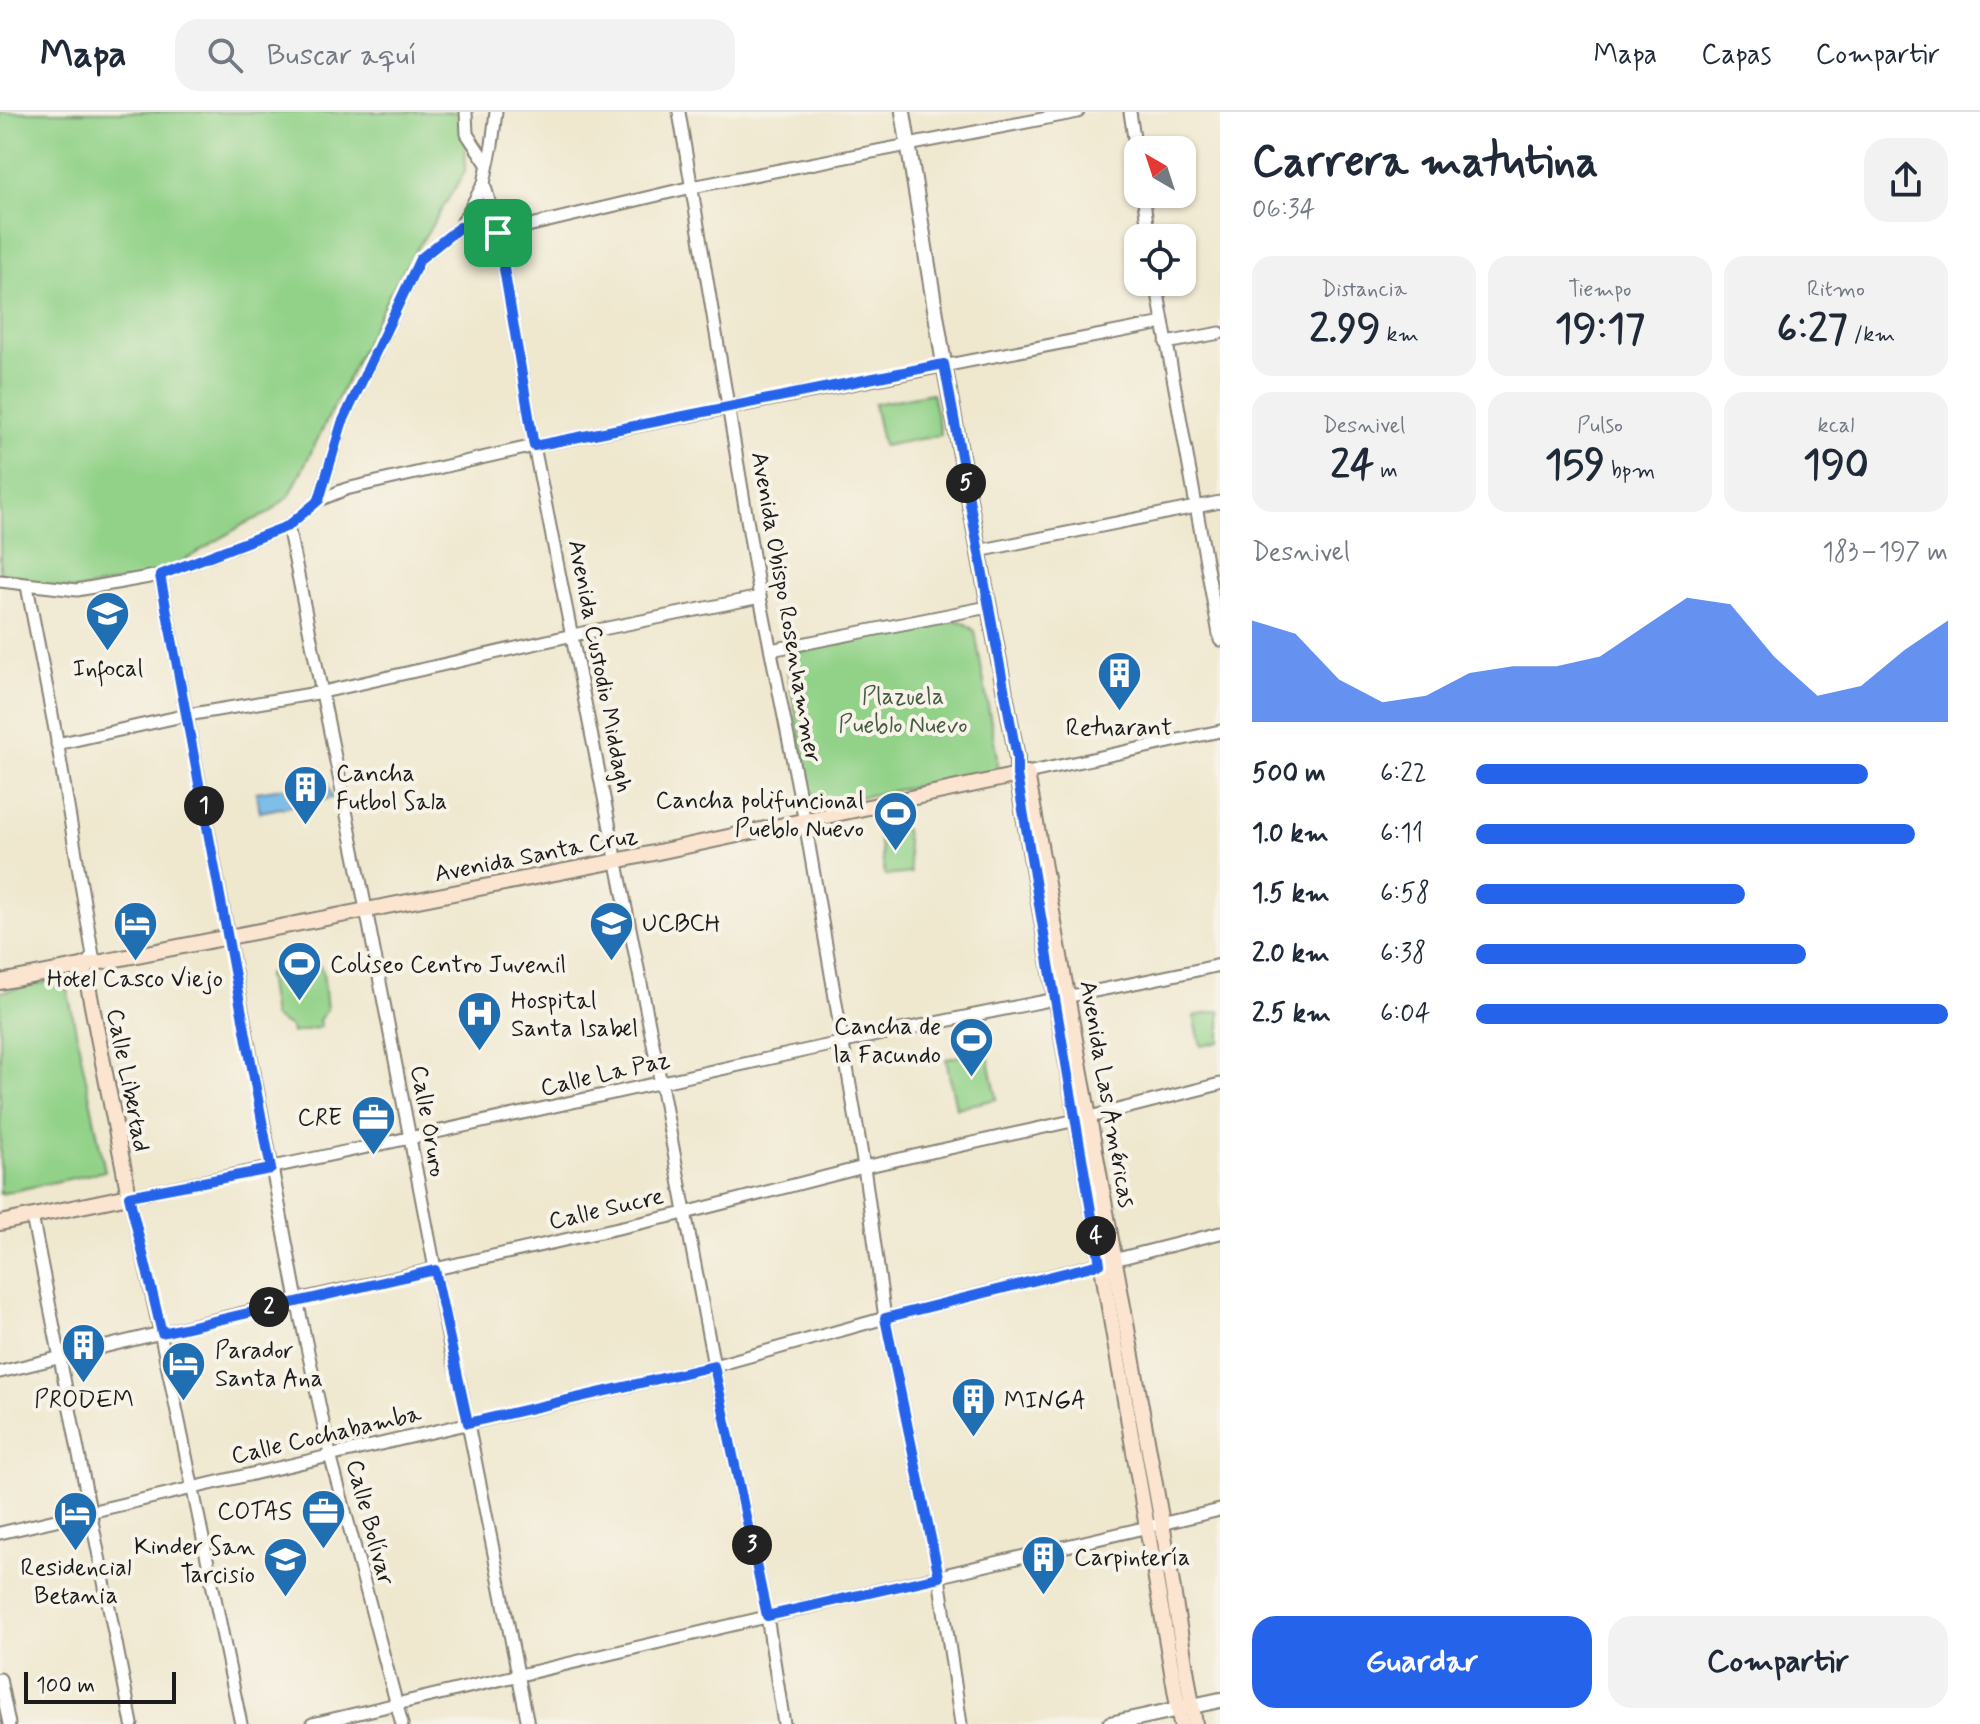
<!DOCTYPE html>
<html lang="es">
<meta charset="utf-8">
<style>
body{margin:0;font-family:Mynerve,sans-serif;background:#f2f2f3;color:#1f2937;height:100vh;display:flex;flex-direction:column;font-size:30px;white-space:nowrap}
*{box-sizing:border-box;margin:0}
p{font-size:26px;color:#747a83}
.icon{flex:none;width:44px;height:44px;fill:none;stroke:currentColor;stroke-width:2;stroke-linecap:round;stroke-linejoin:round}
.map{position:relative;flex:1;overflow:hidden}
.details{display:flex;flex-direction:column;background:#fff;width:760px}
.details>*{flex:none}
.needle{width:52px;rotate:321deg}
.fabs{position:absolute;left:1124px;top:24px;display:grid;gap:16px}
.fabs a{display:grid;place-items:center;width:72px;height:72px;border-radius:16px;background:#fff;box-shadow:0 2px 6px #0004;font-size:40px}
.scale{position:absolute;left:24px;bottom:20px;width:152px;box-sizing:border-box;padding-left:8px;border:4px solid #1c1c1c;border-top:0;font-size:22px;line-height:28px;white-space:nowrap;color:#1c1c1c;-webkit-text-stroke:6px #f7f3e8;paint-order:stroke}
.pin{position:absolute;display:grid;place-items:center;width:68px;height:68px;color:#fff;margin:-34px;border-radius:16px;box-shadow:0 4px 12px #0006}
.km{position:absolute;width:40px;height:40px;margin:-20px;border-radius:50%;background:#222;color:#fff;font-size:22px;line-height:40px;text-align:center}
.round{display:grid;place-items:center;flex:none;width:84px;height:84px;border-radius:24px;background:#f2f2f3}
.summary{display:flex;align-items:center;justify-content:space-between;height:136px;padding:0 32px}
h1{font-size:44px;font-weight:700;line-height:60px}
.stats{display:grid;grid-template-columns:repeat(3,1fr);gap:12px;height:136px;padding:8px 32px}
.stats div{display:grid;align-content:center;border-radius:20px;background:#f2f2f3;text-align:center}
.stats b{font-size:40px;font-weight:700}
.stats small{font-size:22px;font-weight:400}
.stats p{font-size:22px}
.chart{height:224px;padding:16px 32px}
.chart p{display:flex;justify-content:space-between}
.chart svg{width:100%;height:144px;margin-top:8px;fill:#2563eb;opacity:.7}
.action{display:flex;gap:16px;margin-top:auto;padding:16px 32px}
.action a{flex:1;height:92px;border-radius:24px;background:#2563eb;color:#fff;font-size:32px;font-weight:700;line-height:92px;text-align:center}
.action a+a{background:#f2f2f3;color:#1f2937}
ul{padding:0 32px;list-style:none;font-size:26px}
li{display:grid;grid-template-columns:128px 96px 1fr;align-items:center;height:60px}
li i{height:20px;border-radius:10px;background:#2563eb}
header{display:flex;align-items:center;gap:48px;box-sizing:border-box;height:112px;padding:0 40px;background:#fff;border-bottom:2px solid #e0e1e3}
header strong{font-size:38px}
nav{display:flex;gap:44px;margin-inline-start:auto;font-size:28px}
.search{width:560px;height:72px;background:#f2f2f3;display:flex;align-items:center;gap:20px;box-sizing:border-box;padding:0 28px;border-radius:24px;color:#747a83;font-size:30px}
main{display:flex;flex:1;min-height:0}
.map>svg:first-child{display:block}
.green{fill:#92d288;stroke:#577752;stroke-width:2}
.water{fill:#71b8e8;stroke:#466a82;stroke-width:2}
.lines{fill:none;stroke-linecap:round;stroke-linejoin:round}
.minor-casing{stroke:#868276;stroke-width:15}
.tertiary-casing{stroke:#868276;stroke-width:18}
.secondary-casing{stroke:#868276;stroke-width:18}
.minor{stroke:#fff;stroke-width:11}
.tertiary{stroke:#fff;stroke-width:14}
.secondary{stroke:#fce5d0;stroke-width:14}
.route-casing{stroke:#fff;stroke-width:16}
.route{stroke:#2563eb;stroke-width:10}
.labels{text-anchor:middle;stroke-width:8;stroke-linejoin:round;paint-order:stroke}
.street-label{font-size:24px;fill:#1c1c1c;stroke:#f7f3e8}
.poi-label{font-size:24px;fill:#1c1c1c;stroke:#f7f3e8;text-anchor:start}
.park-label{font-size:24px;fill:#455c42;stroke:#f7f3e8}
</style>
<header>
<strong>Mapa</strong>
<div class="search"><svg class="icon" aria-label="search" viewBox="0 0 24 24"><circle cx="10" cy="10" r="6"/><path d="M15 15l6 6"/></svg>Buscar aquí</div>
<nav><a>Mapa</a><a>Capas</a><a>Compartir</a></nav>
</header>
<main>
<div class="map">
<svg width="1220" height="1612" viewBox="0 0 1220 1612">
<rect width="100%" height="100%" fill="#f7f3e8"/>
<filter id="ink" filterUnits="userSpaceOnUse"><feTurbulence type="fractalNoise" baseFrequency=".0125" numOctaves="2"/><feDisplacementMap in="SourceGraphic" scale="16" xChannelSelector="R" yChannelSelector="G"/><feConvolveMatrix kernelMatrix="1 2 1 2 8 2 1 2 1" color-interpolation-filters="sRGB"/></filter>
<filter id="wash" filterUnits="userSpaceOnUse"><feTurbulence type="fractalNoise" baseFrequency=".006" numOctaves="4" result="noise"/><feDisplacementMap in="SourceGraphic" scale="32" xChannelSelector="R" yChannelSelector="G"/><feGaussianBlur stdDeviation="1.8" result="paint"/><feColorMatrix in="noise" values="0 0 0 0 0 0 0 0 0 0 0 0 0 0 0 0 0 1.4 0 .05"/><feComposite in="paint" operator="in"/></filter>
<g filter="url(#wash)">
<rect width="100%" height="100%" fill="#efe8cf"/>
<g class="green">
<polygon points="0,0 467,0 465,60 392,177 290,383 268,402 246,411 160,463 77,478 0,469"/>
<polygon points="932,281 941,323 883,334 874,292"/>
<polygon points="954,508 963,510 975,519 997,645 997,653 993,660 829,691 820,690 809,676 787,556 788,548 793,541"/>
<polygon points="905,717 911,761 885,764 878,720"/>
<polygon points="315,848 323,859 327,898 319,908 321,915 292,921 291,916 273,905 267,863 274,855"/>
<polygon points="65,866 105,1059 0,1082 0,880"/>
<polygon points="1220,899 1220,930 1201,934 1194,904"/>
<polygon points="987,938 997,987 956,996 946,947"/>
</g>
<polygon class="water" points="327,669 332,686 260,700 256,680"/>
</g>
<g filter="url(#ink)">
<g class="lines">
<defs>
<g id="minor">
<polyline points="466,0 467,22 487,52"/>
<polyline points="679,0 760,485 805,710 864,1055 885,1206 939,1465 961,1612"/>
<polyline points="1130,0 1138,52"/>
<polyline points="484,71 498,121 534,334 661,972 714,1254 767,1504 784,1612"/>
<polyline points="1143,82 1149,126"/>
<polyline points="460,115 498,121 692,75 1078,0"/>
<polyline points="1156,170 1220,528"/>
<polyline points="1166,231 1220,221"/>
<polyline points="319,388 342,311 420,147 460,115 484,71 492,33 496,0"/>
<polyline points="288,414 366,797 451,1240 459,1267 528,1612"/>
<polyline points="978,439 1220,390"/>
<polyline points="160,463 297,1188 330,1343 402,1612"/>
<polyline points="0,469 77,478 160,463 288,414 319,388 346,377 534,334 1163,211"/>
<polyline points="27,474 56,623 93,844 85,853"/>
<polyline points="771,538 988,495"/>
<polyline points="57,632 187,603 323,580 573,523 760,485"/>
<polyline points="1027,661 1220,619"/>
<polyline points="32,1104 132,1612"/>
<polyline points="0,1260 297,1188 685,1101 864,1055 1090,1005 1220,972"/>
<polyline points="0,1421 714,1254 885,1206 1220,1121"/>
<polyline points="0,1567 9,1612"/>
<path d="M241,1612C204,1436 171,1259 129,1084C367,1038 603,982 840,931C966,903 1094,881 1220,853"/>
<polyline points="312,1612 1220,1398"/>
</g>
<g id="tertiary">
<polyline points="903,0 944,252 1017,646 1017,663"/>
<polyline points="1110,1612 1220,1588"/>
</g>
<g id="secondary">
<polyline points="1017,663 1181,1612"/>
<polyline points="0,870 616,749 1027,661 1162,1411 1195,1612"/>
<polyline points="0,1111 129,1084 84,853"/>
</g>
</defs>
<use href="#minor" class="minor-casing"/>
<use href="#tertiary" class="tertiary-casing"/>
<use href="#secondary" class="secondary-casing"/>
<use href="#minor" class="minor"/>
<use href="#tertiary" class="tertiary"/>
<use href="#secondary" class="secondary"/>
</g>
</g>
<g class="lines" filter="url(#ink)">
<defs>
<polygon id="route" points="460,115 498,121 534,334 944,252 1017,646 1017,663 1100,1152 885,1206 939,1465 767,1504 714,1254 468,1311 435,1158 162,1221 129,1084 271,1057 160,463 288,414 319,388 342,311 420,147"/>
</defs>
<use href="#route" class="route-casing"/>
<use href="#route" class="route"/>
</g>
<defs>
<symbol id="university-pin" viewBox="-11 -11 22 30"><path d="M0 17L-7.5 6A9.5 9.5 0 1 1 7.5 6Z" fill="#1f6fb2" stroke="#f7f3e8"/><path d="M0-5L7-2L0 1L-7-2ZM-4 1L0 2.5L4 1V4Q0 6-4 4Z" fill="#fff"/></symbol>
<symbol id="building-pin" viewBox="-11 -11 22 30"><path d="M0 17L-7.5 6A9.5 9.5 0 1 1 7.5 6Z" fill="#1f6fb2" stroke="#f7f3e8"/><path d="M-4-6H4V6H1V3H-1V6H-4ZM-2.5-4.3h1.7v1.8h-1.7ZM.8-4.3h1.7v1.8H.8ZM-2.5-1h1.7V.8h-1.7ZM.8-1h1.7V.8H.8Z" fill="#fff"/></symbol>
<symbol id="stadium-pin" viewBox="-11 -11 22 30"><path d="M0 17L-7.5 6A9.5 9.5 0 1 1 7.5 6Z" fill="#1f6fb2" stroke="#f7f3e8"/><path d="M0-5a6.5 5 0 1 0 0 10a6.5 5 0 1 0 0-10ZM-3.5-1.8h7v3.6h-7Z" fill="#fff"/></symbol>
<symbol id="hotel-pin" viewBox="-11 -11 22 30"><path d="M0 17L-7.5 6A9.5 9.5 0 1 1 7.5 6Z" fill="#1f6fb2" stroke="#f7f3e8"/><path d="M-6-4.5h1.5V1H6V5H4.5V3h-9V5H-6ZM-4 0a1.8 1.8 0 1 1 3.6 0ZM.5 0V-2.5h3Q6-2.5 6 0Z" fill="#fff"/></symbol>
<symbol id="hospital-pin" viewBox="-11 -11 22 30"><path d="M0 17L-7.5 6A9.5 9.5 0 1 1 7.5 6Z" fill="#1f6fb2" stroke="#f7f3e8"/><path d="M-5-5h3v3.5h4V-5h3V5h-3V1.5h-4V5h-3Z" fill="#fff"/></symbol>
<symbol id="office-pin" viewBox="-11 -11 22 30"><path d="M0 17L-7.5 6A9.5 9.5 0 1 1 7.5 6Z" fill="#1f6fb2" stroke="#f7f3e8"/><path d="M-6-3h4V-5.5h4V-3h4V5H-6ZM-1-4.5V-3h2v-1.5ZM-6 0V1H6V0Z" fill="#fff"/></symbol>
<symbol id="school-pin" viewBox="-11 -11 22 30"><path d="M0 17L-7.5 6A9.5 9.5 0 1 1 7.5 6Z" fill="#1f6fb2" stroke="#f7f3e8"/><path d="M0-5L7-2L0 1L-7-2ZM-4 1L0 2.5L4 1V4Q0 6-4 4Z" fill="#fff"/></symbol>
</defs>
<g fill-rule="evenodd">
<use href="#university-pin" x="82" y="476" width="51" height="69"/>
<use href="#building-pin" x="1094" y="536" width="51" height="69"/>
<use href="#building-pin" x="280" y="650" width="51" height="69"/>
<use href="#stadium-pin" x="870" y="676" width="51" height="69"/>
<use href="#university-pin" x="586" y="786" width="51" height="69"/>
<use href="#hotel-pin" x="110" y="786" width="51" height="69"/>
<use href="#stadium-pin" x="274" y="826" width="51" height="69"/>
<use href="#hospital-pin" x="454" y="876" width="51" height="69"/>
<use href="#stadium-pin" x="946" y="902" width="51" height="69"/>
<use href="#office-pin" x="348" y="980" width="51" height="69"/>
<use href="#building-pin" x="58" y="1208" width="51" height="69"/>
<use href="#hotel-pin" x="158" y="1226" width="51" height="69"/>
<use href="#building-pin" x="948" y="1262" width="51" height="69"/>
<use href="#office-pin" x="298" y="1374" width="51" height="69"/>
<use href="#hotel-pin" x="50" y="1376" width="51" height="69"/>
<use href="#building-pin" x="1018" y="1420" width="51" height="69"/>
<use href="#school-pin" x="260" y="1422" width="51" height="69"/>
</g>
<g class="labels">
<g class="street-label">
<text transform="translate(787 495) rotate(80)" y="8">Avenida Obispo Rosenhammer</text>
<text transform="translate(601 554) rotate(79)" y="8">Avenida Custodio Middagh</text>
<text transform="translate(536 742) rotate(-11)" y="8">Avenida Santa Cruz</text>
<text transform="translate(605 961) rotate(-13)" y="8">Calle La Paz</text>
<text transform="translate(129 968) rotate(79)" y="8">Calle Libertad</text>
<text transform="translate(1108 982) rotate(80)" y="8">Avenida Las Américas</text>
<text transform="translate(429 1009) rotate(80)" y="8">Calle Oruro</text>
<text transform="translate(606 1096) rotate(-13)" y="8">Calle Sucre</text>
<text transform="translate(326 1322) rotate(-13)" y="8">Calle Cochabamba</text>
<text transform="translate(371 1410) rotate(75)" y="8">Calle Bolívar</text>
</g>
<g class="poi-label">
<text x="108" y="564" text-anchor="middle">Infocal</text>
<text x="1119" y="623" text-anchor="middle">Retuarant</text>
<text x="336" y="669">Cancha<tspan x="336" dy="28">Futbol Sala</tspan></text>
<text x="864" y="696" text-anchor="end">Cancha polifuncional<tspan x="864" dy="28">Pueblo Nuevo</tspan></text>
<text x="642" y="819">UCBCH</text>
<text x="330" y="860">Coliseo Centro Juvenil</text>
<text x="135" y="874" text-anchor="middle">Hotel Casco Viejo</text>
<text x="511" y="896">Hospital<tspan x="511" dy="28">Santa Isabel</tspan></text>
<text x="941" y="922" text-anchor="end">Cancha de<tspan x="941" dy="28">la Facundo</tspan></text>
<text x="342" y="1013" text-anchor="end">CRE</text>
<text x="215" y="1246">Parador<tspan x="215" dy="28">Santa Ana</tspan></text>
<text x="84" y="1295" text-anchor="middle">PRODEM</text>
<text x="1004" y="1296">MINGA</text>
<text x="292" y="1407" text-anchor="end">COTAS</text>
<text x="255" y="1442" text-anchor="end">Kinder San<tspan x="255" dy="28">Tarcisio</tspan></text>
<text x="1074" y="1453">Carpintería</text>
<text x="76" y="1463" text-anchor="middle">Residencial<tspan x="76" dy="28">Betania</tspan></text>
</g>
<g class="park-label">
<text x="903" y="592">Plazuela<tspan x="903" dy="28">Pueblo Nuevo</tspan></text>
</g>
</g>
</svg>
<div class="fabs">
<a><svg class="needle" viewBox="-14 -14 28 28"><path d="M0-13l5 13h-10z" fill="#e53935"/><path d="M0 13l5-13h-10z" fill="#747a83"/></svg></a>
<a><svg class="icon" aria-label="locate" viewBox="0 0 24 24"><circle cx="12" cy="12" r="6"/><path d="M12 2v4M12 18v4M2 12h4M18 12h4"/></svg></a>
</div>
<div class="scale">100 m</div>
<div class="pin" style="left:498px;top:121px;background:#1e9e55"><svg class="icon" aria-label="arrive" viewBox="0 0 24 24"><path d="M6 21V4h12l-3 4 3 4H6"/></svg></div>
<b class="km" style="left:204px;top:694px">1</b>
<b class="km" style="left:269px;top:1195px">2</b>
<b class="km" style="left:752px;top:1433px">3</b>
<b class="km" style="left:1096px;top:1124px">4</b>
<b class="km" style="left:966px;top:371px">5</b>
</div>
<section class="details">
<div class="summary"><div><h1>Carrera matutina</h1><p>06:34</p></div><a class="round"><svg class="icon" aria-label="share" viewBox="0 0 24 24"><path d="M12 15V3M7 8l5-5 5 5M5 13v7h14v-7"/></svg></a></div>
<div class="stats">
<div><p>Distancia</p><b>2.99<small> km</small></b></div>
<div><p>Tiempo</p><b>19:17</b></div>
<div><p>Ritmo</p><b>6:27<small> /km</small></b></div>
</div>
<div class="stats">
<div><p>Desnivel</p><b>24<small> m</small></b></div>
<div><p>Pulso</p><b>159<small> bpm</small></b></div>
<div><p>kcal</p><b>190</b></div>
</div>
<div class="chart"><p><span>Desnivel</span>183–197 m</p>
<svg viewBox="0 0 160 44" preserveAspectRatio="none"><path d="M0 44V13L10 17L20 31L30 38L40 36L50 29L60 27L70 27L80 24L90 15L100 6L110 8L120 24L130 36L140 33L150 22L160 13V44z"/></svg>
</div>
<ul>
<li><b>500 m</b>6:22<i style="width:83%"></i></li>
<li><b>1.0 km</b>6:11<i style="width:93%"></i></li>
<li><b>1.5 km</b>6:58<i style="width:57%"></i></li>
<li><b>2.0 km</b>6:38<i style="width:70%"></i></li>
<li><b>2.5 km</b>6:04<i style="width:100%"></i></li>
</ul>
<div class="action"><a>Guardar</a><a>Compartir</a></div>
</section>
</main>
